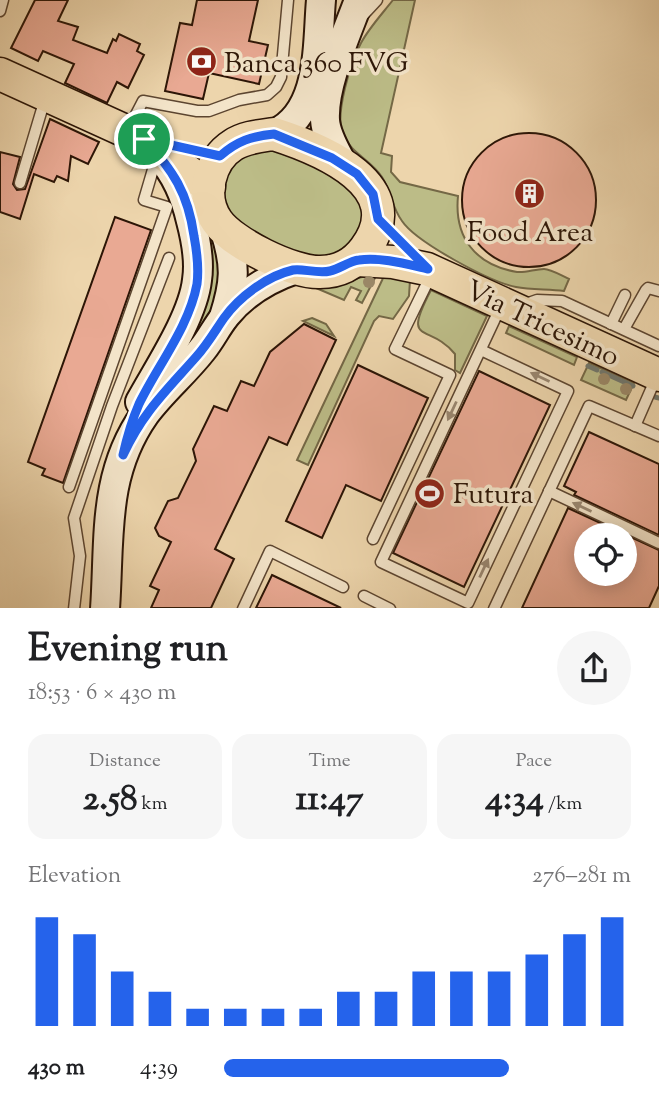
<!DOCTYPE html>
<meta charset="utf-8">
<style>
body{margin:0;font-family:"Sorts Mill Goudy",serif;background:#f6f6f6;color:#202124;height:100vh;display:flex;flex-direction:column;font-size:26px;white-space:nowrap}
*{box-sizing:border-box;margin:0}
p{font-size:23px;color:#757577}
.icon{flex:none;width:38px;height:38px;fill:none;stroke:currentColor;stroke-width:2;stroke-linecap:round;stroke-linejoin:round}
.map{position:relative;height:608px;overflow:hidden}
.panel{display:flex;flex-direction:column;background:#fff;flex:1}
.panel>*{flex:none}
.tools{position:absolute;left:574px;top:523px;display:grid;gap:14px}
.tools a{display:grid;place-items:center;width:63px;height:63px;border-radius:50%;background:#fff;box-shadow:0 4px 18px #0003;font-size:35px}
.pin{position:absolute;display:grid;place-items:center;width:60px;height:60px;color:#fff;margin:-30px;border:4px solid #fff;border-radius:50%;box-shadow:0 2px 7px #0007}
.round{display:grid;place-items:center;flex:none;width:74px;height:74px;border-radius:37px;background:#f6f6f6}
.overview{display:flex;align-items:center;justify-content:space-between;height:119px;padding:0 28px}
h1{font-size:38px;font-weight:800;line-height:52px}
.stats{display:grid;grid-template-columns:repeat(3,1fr);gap:10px;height:119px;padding:7px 28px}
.stats div{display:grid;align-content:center;border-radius:18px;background:#f6f6f6;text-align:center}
.stats b{font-size:35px;font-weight:800}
.stats small{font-size:19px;font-weight:400}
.stats p{font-size:19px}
.chart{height:196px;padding:14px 28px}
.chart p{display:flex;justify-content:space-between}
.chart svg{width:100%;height:126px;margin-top:7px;stroke:#2563eb;stroke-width:6}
ul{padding:0 28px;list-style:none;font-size:23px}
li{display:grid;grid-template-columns:112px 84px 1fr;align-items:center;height:52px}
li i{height:18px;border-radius:9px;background:#2563eb}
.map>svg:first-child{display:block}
.green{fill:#bcbc87;stroke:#746846;stroke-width:2}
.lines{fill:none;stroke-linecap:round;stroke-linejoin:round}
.stream{stroke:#6f766d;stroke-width:5}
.building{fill:#e9a993;stroke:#2c1506;stroke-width:2;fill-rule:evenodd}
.lane-casing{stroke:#5c4530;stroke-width:13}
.secondary-casing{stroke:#2c1506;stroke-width:32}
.primary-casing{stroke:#2c1506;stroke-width:35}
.lane{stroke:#f3e4c9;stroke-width:10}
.secondary{stroke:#f3e4c9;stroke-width:28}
.primary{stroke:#edd5ac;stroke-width:32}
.tree{fill:#9a8766}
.oneway{fill:#998771}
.route-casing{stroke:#fff;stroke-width:14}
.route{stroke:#2563eb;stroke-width:9}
.labels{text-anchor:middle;stroke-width:7;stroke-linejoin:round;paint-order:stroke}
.poi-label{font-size:28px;fill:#2c1506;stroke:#f3e4c9;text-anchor:start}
.street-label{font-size:28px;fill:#2c1506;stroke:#f3e4c9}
</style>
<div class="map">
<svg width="659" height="609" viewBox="0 0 659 609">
<rect width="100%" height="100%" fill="#edd5ac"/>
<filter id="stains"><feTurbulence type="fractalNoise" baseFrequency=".00286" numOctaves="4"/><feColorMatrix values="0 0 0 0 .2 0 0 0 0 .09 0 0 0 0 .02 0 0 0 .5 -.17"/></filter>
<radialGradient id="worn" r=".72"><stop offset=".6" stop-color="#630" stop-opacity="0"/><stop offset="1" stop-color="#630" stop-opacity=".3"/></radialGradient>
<g class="green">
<path d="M393,0H415L381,153L392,156L391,172L400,182L458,196C454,237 475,265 517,272C526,273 535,269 544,269C551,269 562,276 569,279L564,291C548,289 531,290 516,287C490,282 416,242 402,221C392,208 391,191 382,177C371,160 352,154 343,135C334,116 351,61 361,43C369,28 382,14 393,0Z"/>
<polygon points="268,145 341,178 366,209 353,249 318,262 241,229 222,210 220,178 230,159"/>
<polygon points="203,225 219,244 220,304 196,341 170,356"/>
<path d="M377,274L362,303L356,300L361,291L351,287L344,300L316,288C338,288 355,276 377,274Z"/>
<polygon points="385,274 410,280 409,296 393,319 379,316 374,321 308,465 297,460"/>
<path d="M431,290L487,316L460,373L455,370V354C429,322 401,347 431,290Z"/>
<polygon points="312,318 326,324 334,336 303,321"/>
<polygon points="509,326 577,357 574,365 506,333"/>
<polygon points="589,363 634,383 626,400 581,380"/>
</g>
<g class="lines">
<g class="stream">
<polyline points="588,366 597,370"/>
<polyline points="602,372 633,386"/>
<polyline points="655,397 659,398"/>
</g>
</g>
<g class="building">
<polygon points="35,0 68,0 58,21 78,27 73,40 107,53 113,39 116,41 119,34 140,44 137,51 144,55 128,88 117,82 107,103 65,83 74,64 43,51 38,61 11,48"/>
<polygon points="197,0 258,0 249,41 268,45 259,84 209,73 203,99 165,91 180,23 192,25"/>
<polygon points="50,119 99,142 88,164 71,156 68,181 57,176 54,182 34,174 20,219 0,212 0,152 20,157 13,184 17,190 25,189"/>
<circle cx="529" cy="200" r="67"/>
<polygon points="115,217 151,230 63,483 42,475 45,469 28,462"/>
<polygon points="304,324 336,340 287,445 269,437 215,549 234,559 211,608 151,608 159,590 150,586 171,542 159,536 155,528 168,501 178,498 196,461 193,449 214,406 227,411 241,381 254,386 270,352"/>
<polygon points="358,365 428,398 381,501 346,485 322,538 286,521"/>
<polygon points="479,371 550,405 464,587 393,553"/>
<polygon points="589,432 659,464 659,535 574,495 576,492 564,486"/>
<path d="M568,508L659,550V586L649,608H522ZM586,536H625V574H586Z"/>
<polygon points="272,575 341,608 256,608"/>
</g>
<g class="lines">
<defs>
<g id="lane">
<polyline points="0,11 3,0"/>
<polyline points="364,14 377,0"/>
<polyline points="129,128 143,101 197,111 209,111 239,100 267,95 276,87 281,77 288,0"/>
<polyline points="20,183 45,99"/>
<polyline points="523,305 537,300 562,301 659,346"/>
<polyline points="611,324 625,295"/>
<polyline points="624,329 646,290 648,288 659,291"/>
<polyline points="481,350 568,391 468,603 381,562 501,306"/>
<polyline points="635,426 656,378"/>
<polyline points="69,487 167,207 144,200 154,166 151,159"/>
<polyline points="549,491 659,543"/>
<polyline points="373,539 450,375 395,349 431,275"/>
<polyline points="364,596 390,609"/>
<polyline points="74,609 80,556 74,518 112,406 169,258"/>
<polyline points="243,609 270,551 343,587"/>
<polyline points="494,609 589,406 659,436"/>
</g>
<g id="secondary">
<path d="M274,134C322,113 317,44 321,0"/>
<path d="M343,165C336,151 326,136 325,120C323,85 347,33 359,0"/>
<path d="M224,317C235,282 236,266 225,231"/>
<path d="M140,402C158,369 193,317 197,280C200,261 196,240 191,221C185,195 176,174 158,154"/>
<path d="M105,609C110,538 102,475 145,414C162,391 184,373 202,350C211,339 217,326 226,315C244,293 269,278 296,269"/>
</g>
<g id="primary">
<polyline points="0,74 143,139 209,187"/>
<path d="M274,134C321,149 412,186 365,249C354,264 339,272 320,272C293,273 232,243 217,221C200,197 209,160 233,145C245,137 260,136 274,134Z"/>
<polyline points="357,260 393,262 427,269 659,375"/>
</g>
</defs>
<use href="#lane" class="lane-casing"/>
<use href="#secondary" class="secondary-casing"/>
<use href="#primary" class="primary-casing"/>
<use href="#lane" class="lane"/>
<use href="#secondary" class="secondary"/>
<use href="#primary" class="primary"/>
</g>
<g class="tree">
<circle cx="369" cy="282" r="6"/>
<circle cx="604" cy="379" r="6"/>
<circle cx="626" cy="389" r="6"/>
</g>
<defs><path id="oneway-solid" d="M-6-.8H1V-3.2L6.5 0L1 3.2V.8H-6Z" transform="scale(1.75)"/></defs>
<g class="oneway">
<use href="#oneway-solid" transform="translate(540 377) rotate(-155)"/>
<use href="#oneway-solid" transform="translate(452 411) rotate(115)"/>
<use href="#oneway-solid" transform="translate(582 507) rotate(-155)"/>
<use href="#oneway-solid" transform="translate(484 568) rotate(-65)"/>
</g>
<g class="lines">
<defs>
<path id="route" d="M274,134L332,158L357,174L373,194L378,219L428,269C406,264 381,257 359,260C349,261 340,269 330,271C317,274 302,268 293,270C267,276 239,297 224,318C215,331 207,345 196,357C166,391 143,412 123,455C127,437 132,420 139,404C158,365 189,327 197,284C199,268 197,252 194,236C188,193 173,170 144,139L220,156C237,141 252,136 274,134Z"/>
</defs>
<use href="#route" class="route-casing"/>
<use href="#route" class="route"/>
</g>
<defs>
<symbol id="bank-disc" viewBox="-11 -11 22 22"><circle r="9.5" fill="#8f2418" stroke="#f3e4c9"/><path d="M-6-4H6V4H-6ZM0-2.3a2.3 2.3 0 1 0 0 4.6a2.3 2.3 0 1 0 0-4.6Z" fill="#fff"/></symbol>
<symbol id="building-disc" viewBox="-11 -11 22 22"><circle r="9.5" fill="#8f2418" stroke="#f3e4c9"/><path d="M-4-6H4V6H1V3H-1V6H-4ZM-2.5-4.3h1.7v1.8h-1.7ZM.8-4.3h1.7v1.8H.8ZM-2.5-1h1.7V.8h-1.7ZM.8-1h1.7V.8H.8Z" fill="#fff"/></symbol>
<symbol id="stadium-disc" viewBox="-11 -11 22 22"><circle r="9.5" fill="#8f2418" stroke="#f3e4c9"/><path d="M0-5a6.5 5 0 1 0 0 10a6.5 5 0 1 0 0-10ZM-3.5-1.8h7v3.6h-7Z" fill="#fff"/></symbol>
</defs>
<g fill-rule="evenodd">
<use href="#bank-disc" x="184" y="44" width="35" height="35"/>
<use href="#building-disc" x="512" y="176" width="35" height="35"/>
<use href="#stadium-disc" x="412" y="476" width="35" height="35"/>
</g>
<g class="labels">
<g class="poi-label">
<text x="224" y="72">Banca 360 FVG</text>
<text x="530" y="241" text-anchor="middle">Food Area</text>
<text x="453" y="503">Futura</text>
</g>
<g class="street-label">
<text transform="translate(543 322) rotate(25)" y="10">Via Tricesimo</text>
</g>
</g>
<rect width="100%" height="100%" filter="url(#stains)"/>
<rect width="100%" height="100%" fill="url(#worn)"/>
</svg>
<div class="tools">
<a><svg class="icon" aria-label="locate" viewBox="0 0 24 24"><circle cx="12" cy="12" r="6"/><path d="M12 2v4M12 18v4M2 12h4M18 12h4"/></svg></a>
</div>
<div class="pin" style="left:144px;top:139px;background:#1e9e55"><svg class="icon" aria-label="arrive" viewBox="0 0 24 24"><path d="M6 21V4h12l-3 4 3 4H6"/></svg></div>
</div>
<section class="panel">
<div class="overview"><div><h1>Evening run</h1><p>18:53 · 6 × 430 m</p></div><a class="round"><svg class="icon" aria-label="share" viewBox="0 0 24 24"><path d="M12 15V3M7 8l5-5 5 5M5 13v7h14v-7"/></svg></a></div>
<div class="stats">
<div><p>Distance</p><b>2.58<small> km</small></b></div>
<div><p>Time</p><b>11:47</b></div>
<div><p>Pace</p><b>4:34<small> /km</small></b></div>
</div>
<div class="chart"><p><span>Elevation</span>276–281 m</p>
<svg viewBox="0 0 160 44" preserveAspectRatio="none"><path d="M5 44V6M15 44V12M25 44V25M35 44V32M45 44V38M55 44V38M65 44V38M75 44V38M85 44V32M95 44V32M105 44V25M115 44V25M125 44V25M135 44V19M145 44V12M155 44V6"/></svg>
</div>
<ul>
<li><b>430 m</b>4:39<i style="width:70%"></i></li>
</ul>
</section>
